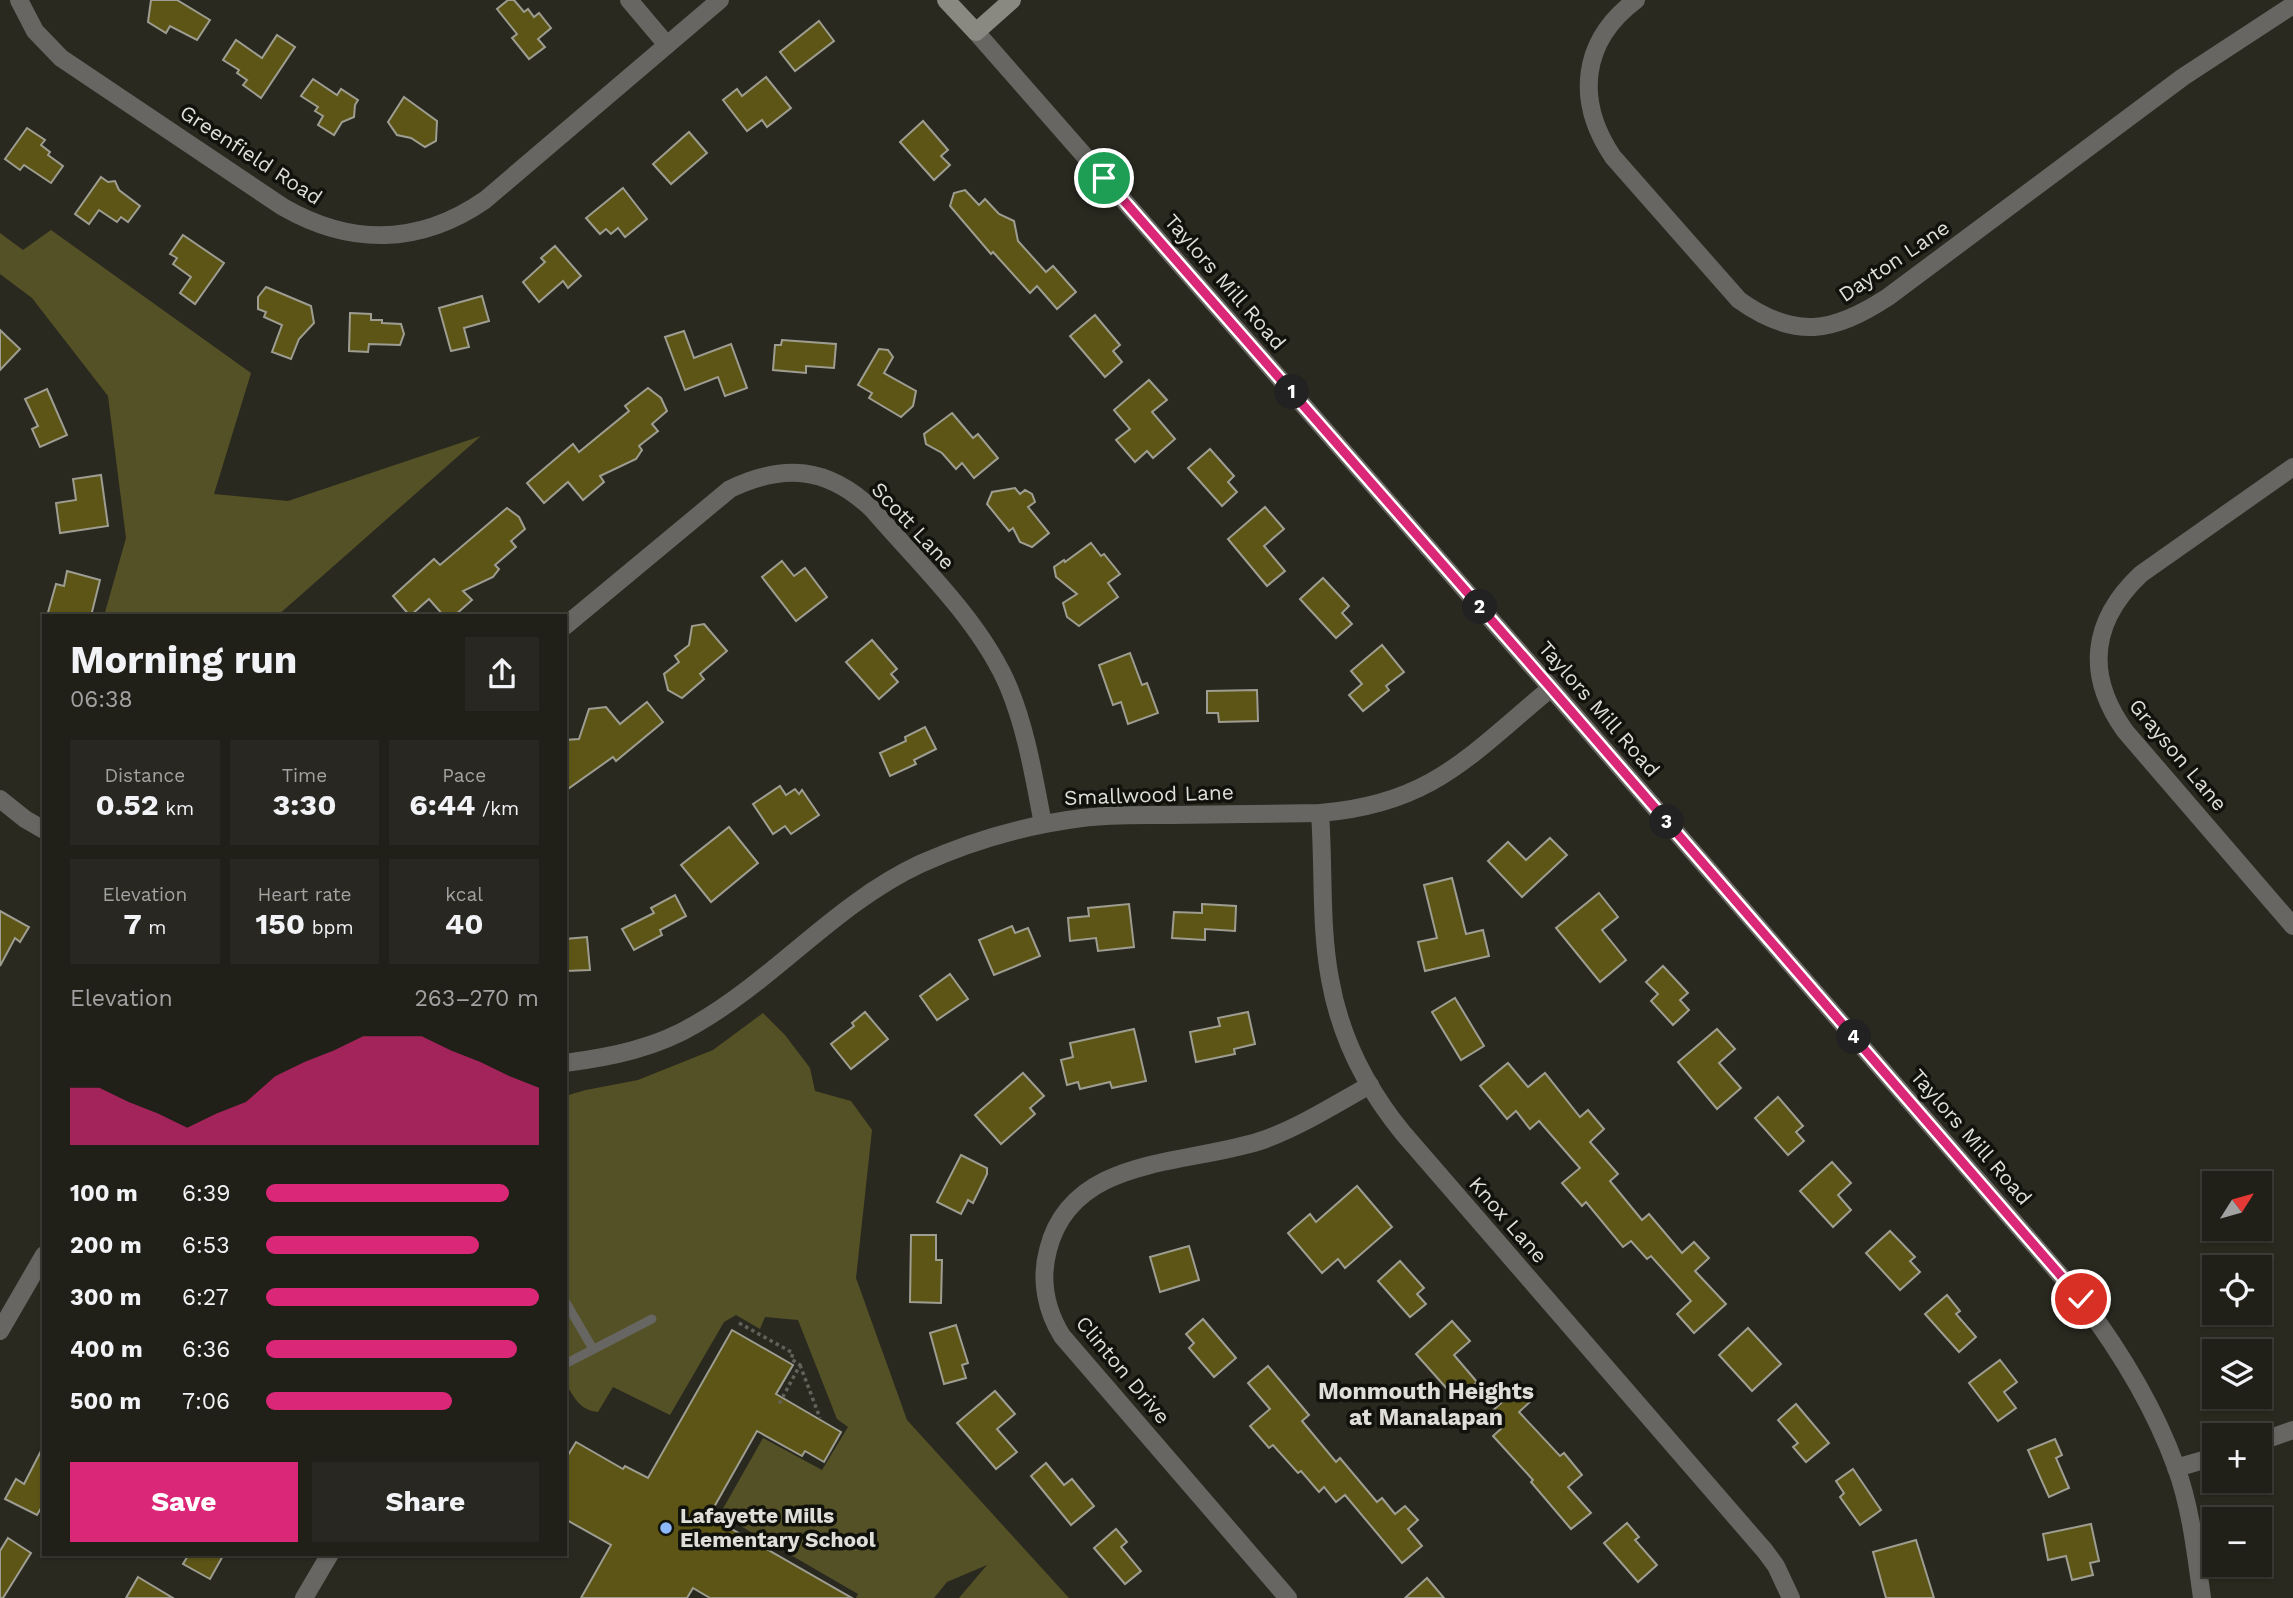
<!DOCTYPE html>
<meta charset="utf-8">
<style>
body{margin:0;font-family:"Work Sans",sans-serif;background:#282721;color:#f1f3f6;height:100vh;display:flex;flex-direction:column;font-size:26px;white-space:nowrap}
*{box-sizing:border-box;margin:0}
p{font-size:23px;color:#a2a2a2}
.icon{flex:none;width:38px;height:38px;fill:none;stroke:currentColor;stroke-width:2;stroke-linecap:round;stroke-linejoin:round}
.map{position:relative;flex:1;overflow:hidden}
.drawer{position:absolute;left:42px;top:614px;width:525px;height:942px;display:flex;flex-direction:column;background:#201f18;border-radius:0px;box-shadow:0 2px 5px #0004,0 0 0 2px #3d3d37}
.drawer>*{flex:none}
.needle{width:46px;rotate:53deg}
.controls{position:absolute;left:2202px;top:1171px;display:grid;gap:14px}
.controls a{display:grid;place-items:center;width:70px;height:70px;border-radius:0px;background:#201f18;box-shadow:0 2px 5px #0004,0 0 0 2px #3d3d37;font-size:35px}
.pin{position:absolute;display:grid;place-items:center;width:60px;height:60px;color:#fff;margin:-30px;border:4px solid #fff;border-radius:50%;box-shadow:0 2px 7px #0007}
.km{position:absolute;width:35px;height:35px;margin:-18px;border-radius:50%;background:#222;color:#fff;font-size:19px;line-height:35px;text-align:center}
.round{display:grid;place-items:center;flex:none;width:74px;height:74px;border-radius:0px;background:#282721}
.overview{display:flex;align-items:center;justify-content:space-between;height:119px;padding:0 28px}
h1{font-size:38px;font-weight:700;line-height:52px}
.metrics{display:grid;grid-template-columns:repeat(3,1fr);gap:10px;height:119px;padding:7px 28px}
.metrics div{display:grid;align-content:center;border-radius:0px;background:#282721;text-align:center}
.metrics b{font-size:30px;font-weight:700}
.metrics small{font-size:19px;font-weight:400}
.metrics p{font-size:19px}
.chart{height:196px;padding:14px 28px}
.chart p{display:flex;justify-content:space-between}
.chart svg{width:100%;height:126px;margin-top:7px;fill:#db2777;opacity:.7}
.cta{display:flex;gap:14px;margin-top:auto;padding:14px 28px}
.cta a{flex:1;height:80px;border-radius:0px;background:#db2777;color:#fff;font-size:28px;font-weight:700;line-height:80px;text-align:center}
.cta a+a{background:#282721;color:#f1f3f6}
ul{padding:0 28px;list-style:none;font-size:23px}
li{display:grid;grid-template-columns:112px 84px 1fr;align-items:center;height:52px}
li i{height:18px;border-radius:9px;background:#db2777}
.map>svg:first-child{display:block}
.green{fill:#555126}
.building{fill:#5c5516;stroke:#9e9d91;stroke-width:2}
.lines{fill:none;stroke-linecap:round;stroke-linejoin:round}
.path{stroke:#63625a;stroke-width:3.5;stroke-dasharray:3.5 3.5;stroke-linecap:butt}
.lane{stroke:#676662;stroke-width:9}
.street{stroke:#676662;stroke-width:18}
.secondary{stroke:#8a8981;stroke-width:18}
.route-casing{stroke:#fff;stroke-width:14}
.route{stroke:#db2777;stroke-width:9}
.poi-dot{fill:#8db9fc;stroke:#12120d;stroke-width:2.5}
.labels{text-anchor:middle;stroke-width:7;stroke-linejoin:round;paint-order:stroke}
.street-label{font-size:21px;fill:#dfded8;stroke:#12120d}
.poi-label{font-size:21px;font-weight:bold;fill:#dfded8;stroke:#12120d;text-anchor:start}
.neighbourhood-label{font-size:23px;font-weight:bold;fill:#dfded8;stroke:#12120d}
</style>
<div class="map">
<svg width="2293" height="1598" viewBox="0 0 2293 1598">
<rect width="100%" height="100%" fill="#2a2920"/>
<g class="green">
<polygon points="51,230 251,373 214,494 288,501 481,436 277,616 104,616 126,538 108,396 32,298 0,274 0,233 23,250"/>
<path d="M763,1013L785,1035L810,1068L815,1091L851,1101L872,1130L856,1278L907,1420L1069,1598H959L987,1565L947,1582L934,1598H856L858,1594L720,1514L763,1438L822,1470L848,1427L837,1419L798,1320L765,1317L760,1329L736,1315L724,1322L670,1415L613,1387L598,1412C579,1410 574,1397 565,1382V1096L586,1090L638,1080L713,1050Z"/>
</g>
<g class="building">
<polygon points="151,0 177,0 210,20 197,40 170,26 166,33 148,22"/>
<polygon points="508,0 514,0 524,12 528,9 534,17 539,13 551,28 538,39 545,47 529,59 512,38 517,34 497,9"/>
<polygon points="819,21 834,41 795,71 780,52"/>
<polygon points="277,35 295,47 261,98 243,85 247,80 237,73 239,70 223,60 236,40 262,58"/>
<polygon points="766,77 791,108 767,127 762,120 747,131 723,100 737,89 742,96"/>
<polygon points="313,79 337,95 341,89 358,100 355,105 354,117 342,122 334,135 318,125 323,116 315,111 318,107 301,96"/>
<polygon points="404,97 437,121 436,141 425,147 411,138 397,135 388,122"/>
<polygon points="923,121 948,150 941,156 950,165 934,180 900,142"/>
<polygon points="27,128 45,140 41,145 50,152 48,155 63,166 51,183 24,165 20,170 5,159"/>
<polygon points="689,132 707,153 671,184 653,164"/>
<polygon points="101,177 108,182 115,181 119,190 140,206 128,222 121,217 117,222 99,210 89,224 75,214"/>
<polygon points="623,188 647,219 625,237 618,228 611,234 606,229 600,234 586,218"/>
<polygon points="965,190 979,205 985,199 999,214 1014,221 1018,241 1046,272 1053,266 1076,292 1057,309 1037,286 1030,293 993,252 991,254 950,206 954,193"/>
<polygon points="183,235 224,263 195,304 180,293 191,277 173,264 177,258 170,254"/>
<polygon points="555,246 581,276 568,288 563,281 539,302 523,282 545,262 541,258"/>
<polygon points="266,287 311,306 314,323 299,339 291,359 272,352 282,325 264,317 266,312 258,309 258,297"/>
<polygon points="482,296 489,321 464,328 469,347 451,351 439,308"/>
<polygon points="350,313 371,314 371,320 382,320 382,323 401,324 404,334 400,345 369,344 368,352 349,351"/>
<polygon points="1095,315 1120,345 1113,351 1122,362 1105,377 1070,336"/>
<polygon points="0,330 20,349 0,370"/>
<polygon points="684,331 694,358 731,344 747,388 725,396 718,377 685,390 665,337"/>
<polygon points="782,340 836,344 834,368 806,366 806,373 773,370 775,345 781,345"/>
<polygon points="879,349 888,350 893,357 884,373 916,391 913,406 901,417 869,398 872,393 858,385"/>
<polygon points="1149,380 1167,400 1152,412 1175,439 1153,458 1147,451 1135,462 1116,440 1130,429 1114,410"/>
<polygon points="648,388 661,398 667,411 652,424 658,431 639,446 642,450 636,459 600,476 604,482 583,500 568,482 544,503 527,483 573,444 579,452 629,411 625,406"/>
<polygon points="47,389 67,435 40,447 32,429 38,426 25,399"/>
<polygon points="952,413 973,438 978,434 998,458 974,478 962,463 956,469 942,453 926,444 924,434"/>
<polygon points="1210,449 1234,476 1228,482 1237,492 1222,506 1188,468"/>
<polygon points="101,475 108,526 60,533 56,503 76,500 73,479"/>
<polygon points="1015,488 1020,494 1025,490 1032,494 1035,502 1028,507 1049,533 1032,547 1020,542 1013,528 1009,531 987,504 992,492"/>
<polygon points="1265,507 1284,529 1264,546 1285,571 1267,586 1228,539"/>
<polygon points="507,508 519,517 525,529 511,541 516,547 495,565 499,569 493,577 463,591 472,600 454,616 444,616 429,599 410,616 393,596 434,559 440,565"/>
<polygon points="1091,543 1101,556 1104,554 1120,574 1108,583 1118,597 1079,626 1067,617 1063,603 1077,594 1056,577 1054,567 1064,560 1065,562"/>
<polygon points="782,561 794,576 805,568 827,597 796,621 762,577"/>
<polygon points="67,571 100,580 91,616 47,616 56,584 64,586"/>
<polygon points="1323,578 1349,606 1342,613 1352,624 1336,638 1300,599"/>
<polygon points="704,624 727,651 700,674 704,679 682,698 668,690 664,674 679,662 675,656 689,645 692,626"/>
<polygon points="872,640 897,669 891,674 898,682 879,699 846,662"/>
<polygon points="1382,645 1404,672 1386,686 1389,690 1363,711 1349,695 1362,684 1351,671"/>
<polygon points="1130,653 1142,685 1147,683 1158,713 1128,724 1121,702 1113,705 1099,665"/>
<polygon points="1257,690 1258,721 1219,722 1218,713 1207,713 1207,691"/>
<polygon points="647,702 663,722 616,761 613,757 565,791 565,740 579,739 589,709 606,707 620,724"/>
<polygon points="925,727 936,749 914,760 916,764 890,776 880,753 906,741 905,737"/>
<polygon points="780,786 786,795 795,789 799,794 802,790 819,815 791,834 785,826 773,834 753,804"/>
<polygon points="729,827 758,863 711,902 681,865"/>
<polygon points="1550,838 1567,855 1522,897 1488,861 1508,842 1526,860"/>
<polygon points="1452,878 1466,934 1483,930 1489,956 1425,971 1418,942 1437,938 1424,885"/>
<polygon points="1599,893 1618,917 1602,930 1626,960 1600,982 1556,928"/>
<polygon points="675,895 686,916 660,930 662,935 634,950 622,929 654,913 651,908"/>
<polygon points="1129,904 1134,947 1098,951 1096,938 1070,941 1068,918 1089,916 1088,908"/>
<polygon points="1202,904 1236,906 1235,931 1205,929 1205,940 1172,938 1174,912 1202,913"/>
<polygon points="0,911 29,927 20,942 15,938 0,966"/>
<polygon points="1012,926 1015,933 1028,928 1040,956 994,975 979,940"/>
<polygon points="587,937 590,970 565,971 565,939"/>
<polygon points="1663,966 1688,993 1680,1000 1689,1010 1673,1025 1651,1001 1658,994 1646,982"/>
<polygon points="950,974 968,999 937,1020 920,996"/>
<polygon points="1455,998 1484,1046 1461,1060 1432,1012"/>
<polygon points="865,1012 888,1039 851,1069 831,1044 854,1026 852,1023"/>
<polygon points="1248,1012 1255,1044 1234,1049 1235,1054 1196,1062 1190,1032 1220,1026 1218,1018"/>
<polygon points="1134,1029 1146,1081 1112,1088 1110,1082 1080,1089 1078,1082 1067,1085 1061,1060 1073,1057 1070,1043"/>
<polygon points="1717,1029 1735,1049 1719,1063 1741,1088 1717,1109 1678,1062"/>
<polygon points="1508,1063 1528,1087 1545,1073 1580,1117 1588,1110 1604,1129 1590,1142 1618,1174 1610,1181 1642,1220 1649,1214 1682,1253 1694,1242 1709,1258 1695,1271 1726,1304 1694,1333 1677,1314 1691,1301 1651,1256 1647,1259 1631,1241 1623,1247 1586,1202 1582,1206 1562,1183 1580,1168 1539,1121 1530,1129 1516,1111 1507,1119 1480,1086"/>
<polygon points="1023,1073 1044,1096 1030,1108 1035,1114 1001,1144 975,1115"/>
<polygon points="1778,1097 1803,1126 1796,1132 1804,1141 1788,1155 1755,1118"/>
<polygon points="961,1155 987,1168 987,1174 973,1203 968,1200 961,1214 937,1202"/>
<polygon points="1832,1162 1851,1183 1838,1195 1851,1210 1833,1227 1800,1191"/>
<polygon points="1357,1186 1392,1227 1345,1268 1338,1259 1322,1273 1288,1233 1310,1214 1316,1222"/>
<polygon points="1890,1231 1915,1257 1910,1261 1920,1272 1900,1290 1866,1253"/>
<polygon points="911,1235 936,1235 936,1260 942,1260 941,1303 910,1302"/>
<polygon points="1189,1246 1199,1280 1160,1292 1150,1257"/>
<polygon points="1400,1261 1424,1288 1417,1294 1426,1304 1410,1317 1378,1281"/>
<polygon points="1947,1295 1960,1311 1956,1314 1976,1337 1959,1352 1925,1314"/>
<polygon points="1203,1319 1236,1358 1214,1377 1189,1348 1194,1343 1186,1334"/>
<polygon points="1452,1321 1470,1341 1454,1355 1477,1382 1457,1400 1416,1354"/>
<polygon points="956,1325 968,1363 962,1365 966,1378 944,1384 930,1333"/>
<polygon points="1748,1328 1781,1364 1752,1391 1719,1355"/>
<polygon points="732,1330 793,1365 776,1394 841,1432 824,1462 805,1451 802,1456 757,1431 709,1516 852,1598 710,1598 693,1588 687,1598 581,1598 611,1545 565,1519 565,1460 576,1442 623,1469 625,1466 648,1478"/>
<polygon points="2000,1360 2017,1382 2004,1392 2016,1408 1998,1421 1969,1383"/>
<polygon points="1268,1366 1309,1415 1302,1421 1336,1462 1340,1458 1377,1502 1382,1498 1395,1514 1405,1506 1418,1520 1408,1529 1422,1546 1402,1563 1345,1495 1336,1502 1324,1487 1319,1492 1301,1471 1298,1473 1273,1445 1269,1448 1250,1426 1270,1409 1248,1383"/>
<polygon points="1520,1386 1533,1399 1519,1412 1560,1456 1564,1453 1582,1475 1568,1487 1591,1513 1571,1529 1531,1482 1533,1480 1493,1436 1503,1427 1490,1413"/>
<polygon points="995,1391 1015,1414 997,1429 1017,1452 996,1469 957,1423"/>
<polygon points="1796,1404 1829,1443 1806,1462 1793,1447 1798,1443 1778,1420"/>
<polygon points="2055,1439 2062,1455 2056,1458 2069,1488 2049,1497 2028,1450"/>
<polygon points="44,1445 44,1503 37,1515 5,1499 16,1479 24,1484"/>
<polygon points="1046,1463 1064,1485 1072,1479 1094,1506 1071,1525 1031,1476"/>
<polygon points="1853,1469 1881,1510 1860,1525 1840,1497 1844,1493 1836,1481"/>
<polygon points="1627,1523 1639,1537 1635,1540 1657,1565 1638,1582 1604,1543"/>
<polygon points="2091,1524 2099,1561 2090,1563 2093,1575 2072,1580 2066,1556 2048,1560 2043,1534"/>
<polygon points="1116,1529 1127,1542 1121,1547 1141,1571 1125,1584 1094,1548"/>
<polygon points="8,1538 31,1553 3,1598 0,1598 0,1551"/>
<polygon points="1916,1540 1934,1598 1886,1598 1873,1552"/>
<polygon points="189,1554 224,1554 210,1579 183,1564"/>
<polygon points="138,1577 173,1598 126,1598"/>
<polygon points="1427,1578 1444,1598 1405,1598"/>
</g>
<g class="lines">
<g class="path">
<polyline points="739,1323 793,1353 791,1359 800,1365 779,1404"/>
<polyline points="800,1365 820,1418"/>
</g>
<g class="lane">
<polyline points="565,1301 593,1349"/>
<polyline points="565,1364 652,1319"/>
</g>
<g class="street">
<path d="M19,0L35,31L61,58L283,207C351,246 420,245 485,200L720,0"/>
<polyline points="629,0 667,45"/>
<path d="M1636,0C1581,41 1575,101 1613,157L1739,300C1795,340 1833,333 1888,297L2183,77L2293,5"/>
<path d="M976,32L1551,688L2081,1299C2120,1351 2154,1406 2176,1467C2191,1508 2196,1555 2202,1598"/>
<path d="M2293,467L2141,574C2091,621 2085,675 2125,731L2293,926"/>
<path d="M565,626L730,489C784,463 828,467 872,509C919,564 981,621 1009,688C1027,732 1034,778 1043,824"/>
<polyline points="0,799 25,819 44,830"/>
<path d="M1320,813C1324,868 1320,925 1330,979C1340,1036 1367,1089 1403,1133L1765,1551L1776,1566L1791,1598"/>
<path d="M565,1063C611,1057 656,1048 696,1024C776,978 835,904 920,864C971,841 1026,825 1082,818C1111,814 1142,815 1172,815C1221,814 1271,814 1320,813C1432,804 1470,755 1551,688"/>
<polyline points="0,1331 44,1255"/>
<polyline points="2259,1442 2293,1430"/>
<polyline points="2176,1468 2214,1457"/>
<polyline points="304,1598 330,1554"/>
<path d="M1288,1598L1062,1336C1046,1310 1040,1280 1048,1250C1072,1153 1191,1166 1266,1139C1303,1125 1336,1104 1370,1085"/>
</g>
<polyline class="secondary" points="946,0 976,32 1012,0"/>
</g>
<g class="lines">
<defs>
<polyline id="route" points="1104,178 1551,688 2081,1299"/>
</defs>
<use href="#route" class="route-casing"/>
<use href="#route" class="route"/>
</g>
<circle class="poi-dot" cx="666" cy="1528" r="7"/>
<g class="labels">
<g class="street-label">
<text transform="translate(251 155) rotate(33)" y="7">Greenfield Road</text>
<text transform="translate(1894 261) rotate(-34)" y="7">Dayton Lane</text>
<text transform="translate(1225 282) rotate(49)" y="7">Taylors Mill Road</text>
<text transform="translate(913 526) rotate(47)" y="7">Scott Lane</text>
<text transform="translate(1599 709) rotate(49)" y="7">Taylors Mill Road</text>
<text transform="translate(2178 755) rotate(50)" y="7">Grayson Lane</text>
<text transform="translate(1149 795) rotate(-2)" y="7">Smallwood Lane</text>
<text transform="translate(1971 1137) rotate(49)" y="7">Taylors Mill Road</text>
<text transform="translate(1508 1220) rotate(49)" y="7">Knox Lane</text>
<text transform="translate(1123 1370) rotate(50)" y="7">Clinton Drive</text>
</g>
<g class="poi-label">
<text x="680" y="1523">Lafayette Mills<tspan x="680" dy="24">Elementary School</tspan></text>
</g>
<g class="neighbourhood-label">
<text x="1426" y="1399">Monmouth Heights<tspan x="1426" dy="26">at Manalapan</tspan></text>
</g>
</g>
</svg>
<div class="controls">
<a><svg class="needle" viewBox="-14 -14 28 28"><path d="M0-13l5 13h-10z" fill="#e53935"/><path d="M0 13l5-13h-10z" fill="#a2a2a2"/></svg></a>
<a><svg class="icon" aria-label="locate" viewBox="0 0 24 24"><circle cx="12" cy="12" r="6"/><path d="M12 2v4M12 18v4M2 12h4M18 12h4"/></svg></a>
<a><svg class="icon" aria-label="layers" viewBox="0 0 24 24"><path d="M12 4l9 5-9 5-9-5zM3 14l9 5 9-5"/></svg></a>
<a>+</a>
<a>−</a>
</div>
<div class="pin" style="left:1104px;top:178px;background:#1e9e55"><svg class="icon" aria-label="arrive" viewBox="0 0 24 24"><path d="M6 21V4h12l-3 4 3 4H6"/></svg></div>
<div class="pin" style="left:2081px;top:1299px;background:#d93025"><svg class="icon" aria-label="check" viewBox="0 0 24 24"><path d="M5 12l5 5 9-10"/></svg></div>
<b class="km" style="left:1292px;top:392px">1</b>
<b class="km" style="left:1480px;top:607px">2</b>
<b class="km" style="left:1667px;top:822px">3</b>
<b class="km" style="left:1854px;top:1037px">4</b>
<section class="drawer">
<div class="overview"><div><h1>Morning run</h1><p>06:38</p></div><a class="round"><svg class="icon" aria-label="share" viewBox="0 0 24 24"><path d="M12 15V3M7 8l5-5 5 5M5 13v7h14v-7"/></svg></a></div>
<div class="metrics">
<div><p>Distance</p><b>0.52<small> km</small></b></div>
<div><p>Time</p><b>3:30</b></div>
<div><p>Pace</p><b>6:44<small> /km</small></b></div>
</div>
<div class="metrics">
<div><p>Elevation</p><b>7<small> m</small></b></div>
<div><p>Heart rate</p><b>150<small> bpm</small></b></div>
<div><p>kcal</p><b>40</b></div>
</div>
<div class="chart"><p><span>Elevation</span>263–270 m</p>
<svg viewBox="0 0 160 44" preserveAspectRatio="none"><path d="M0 44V24L10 24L20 29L30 33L40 38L50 33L60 29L70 20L80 15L90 11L100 6L110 6L120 6L130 11L140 15L150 20L160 24V44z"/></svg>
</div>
<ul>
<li><b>100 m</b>6:39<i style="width:89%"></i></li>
<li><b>200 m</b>6:53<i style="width:78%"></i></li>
<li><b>300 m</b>6:27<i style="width:100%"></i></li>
<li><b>400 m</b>6:36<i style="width:92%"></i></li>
<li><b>500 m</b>7:06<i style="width:68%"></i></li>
</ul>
<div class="cta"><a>Save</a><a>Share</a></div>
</section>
</div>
